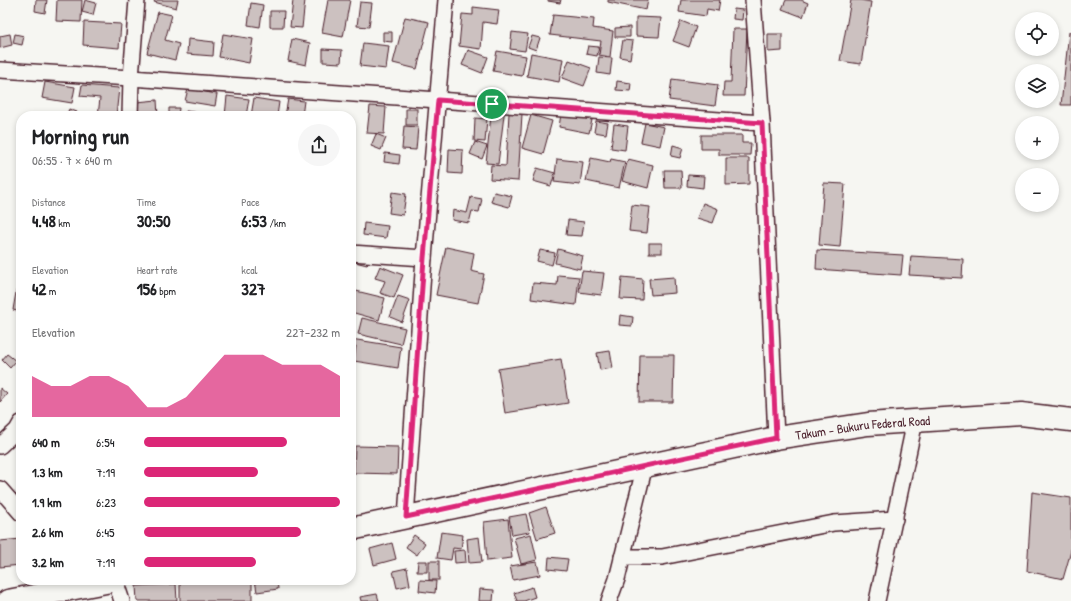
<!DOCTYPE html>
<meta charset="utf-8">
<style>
body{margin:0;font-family:"Patrick Hand",sans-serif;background:#f6f6f6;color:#202124;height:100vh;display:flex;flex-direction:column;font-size:15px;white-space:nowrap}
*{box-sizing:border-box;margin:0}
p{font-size:13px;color:#757577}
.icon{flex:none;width:22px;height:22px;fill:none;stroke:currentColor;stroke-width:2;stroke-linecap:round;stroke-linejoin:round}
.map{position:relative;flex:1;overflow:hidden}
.panel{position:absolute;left:16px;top:111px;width:340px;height:474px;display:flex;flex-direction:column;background:#fff;border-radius:16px;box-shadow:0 2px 6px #0003}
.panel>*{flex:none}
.buttons{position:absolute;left:1015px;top:12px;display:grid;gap:8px}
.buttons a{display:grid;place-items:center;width:44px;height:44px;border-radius:50%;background:#fff;box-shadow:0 2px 6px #0003;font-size:20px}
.pin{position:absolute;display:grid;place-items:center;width:34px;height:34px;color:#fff;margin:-17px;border:2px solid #fff;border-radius:50%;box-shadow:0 1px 4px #0007}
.round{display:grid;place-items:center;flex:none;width:42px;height:42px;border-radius:21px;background:#f6f6f6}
.overview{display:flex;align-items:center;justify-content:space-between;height:68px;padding:0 16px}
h1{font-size:22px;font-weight:800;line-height:30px}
.metrics{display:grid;grid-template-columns:repeat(3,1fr);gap:6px;height:68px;padding:4px 16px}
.metrics div{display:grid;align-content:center}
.metrics b{font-size:17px;font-weight:800}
.metrics small{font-size:11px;font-weight:400}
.metrics p{font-size:11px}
.chart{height:112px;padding:8px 16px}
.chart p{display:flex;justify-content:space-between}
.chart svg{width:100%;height:72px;margin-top:4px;fill:#db2777;opacity:.7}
ul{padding:0 16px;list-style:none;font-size:13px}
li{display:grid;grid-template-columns:64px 48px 1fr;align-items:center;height:30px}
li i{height:10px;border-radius:5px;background:#db2777}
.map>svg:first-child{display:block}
.building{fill:#ccc1c0;stroke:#4a1f2b}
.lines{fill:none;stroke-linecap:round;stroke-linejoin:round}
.minor-casing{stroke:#4a1f2b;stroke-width:18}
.primary-casing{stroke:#4a1f2b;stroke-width:25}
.minor{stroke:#f6f6f2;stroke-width:15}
.primary{stroke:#f6f6f2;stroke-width:22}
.route-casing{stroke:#fff;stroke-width:8}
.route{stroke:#db2777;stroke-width:5}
.labels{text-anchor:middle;stroke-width:4;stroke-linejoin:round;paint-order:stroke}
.street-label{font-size:13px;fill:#4a1f2b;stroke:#f6f6f2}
</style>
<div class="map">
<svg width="1071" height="601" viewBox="0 0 1071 601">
<rect width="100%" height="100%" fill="#f6f6f2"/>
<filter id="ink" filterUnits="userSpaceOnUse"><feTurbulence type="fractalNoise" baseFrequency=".025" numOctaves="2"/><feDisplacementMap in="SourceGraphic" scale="8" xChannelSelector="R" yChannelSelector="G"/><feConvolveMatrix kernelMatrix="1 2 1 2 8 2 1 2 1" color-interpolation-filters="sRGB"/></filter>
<g filter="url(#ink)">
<g class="building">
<polygon points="36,0 47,0 45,13 35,11"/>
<polygon points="57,0 82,0 81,22 56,21"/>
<polygon points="85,0 96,3 93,15 82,12"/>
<polygon points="155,0 178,0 176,8 154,2"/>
<polygon points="293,0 305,0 302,28 290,27"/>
<polygon points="328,0 350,0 343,37 322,33"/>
<polygon points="548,0 561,0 560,3 548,1"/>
<polygon points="608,0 648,0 646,10 608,2"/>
<polygon points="681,0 720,0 718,11 707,9 706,16 679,12"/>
<polygon points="786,0 801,0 808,3 803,17 782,9"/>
<polygon points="851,0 860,0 871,2 861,64 840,61"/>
<polygon points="360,2 372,3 369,27 357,26"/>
<polygon points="251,3 263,5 260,27 248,25"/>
<polygon points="473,7 499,10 497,24 483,22 481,49 459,46 462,14 473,15"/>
<polygon points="734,9 743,10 742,20 733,19"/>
<polygon points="270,11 284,11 283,27 270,27"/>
<polygon points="158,12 172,15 165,40 179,44 175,60 147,53"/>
<polygon points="553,15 594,19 593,28 613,31 610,57 599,55 601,41 550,35"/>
<polygon points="405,17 429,22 417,69 393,63"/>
<polygon points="636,17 661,18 659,37 636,36"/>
<polygon points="681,21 696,27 689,47 673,41"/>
<polygon points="84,22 121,24 119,48 83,45"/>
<polygon points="630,27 630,37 615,37 615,28"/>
<polygon points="733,29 747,29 744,96 723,96 724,82 731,82"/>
<polygon points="383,32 392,32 392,42 383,41"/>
<polygon points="512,32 528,34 525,51 510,49"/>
<polygon points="1069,32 1071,32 1071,105 1061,105"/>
<polygon points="10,34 12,45 0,48 0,36"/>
<polygon points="15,34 24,36 22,45 13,43"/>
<polygon points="223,34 253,39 249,63 219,57"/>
<polygon points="768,34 782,34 782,51 768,52"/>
<polygon points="532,36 540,38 536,50 528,47"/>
<polygon points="188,39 214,42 213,56 187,54"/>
<polygon points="292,39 310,43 306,65 288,61"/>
<polygon points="623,40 633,41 630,59 620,57"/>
<polygon points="363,43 389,46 386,69 360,66"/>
<polygon points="588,46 599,47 597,56 586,54"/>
<polygon points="323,49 342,50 341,63 323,62"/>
<polygon points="468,50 488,57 482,73 462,65"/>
<polygon points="497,51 526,56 522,76 493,71"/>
<polygon points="531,53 563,59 559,82 527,76"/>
<polygon points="599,57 612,58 610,75 597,73"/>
<polygon points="569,60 591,68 584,86 562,78"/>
<polygon points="672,79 718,85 715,106 669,100"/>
<polygon points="617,81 631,83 630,91 616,90"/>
<polygon points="45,82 75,87 72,103 42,98"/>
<polygon points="82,85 119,88 116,116 98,116 100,98 80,96"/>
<polygon points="188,89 217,94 215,106 185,101"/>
<polygon points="227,96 249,99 246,116 225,116"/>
<polygon points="254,98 279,102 277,116 251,116"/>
<polygon points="288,99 304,101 302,116 285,116"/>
<polygon points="157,100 158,116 138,116 137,102"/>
<polygon points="370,106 386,107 384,134 367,133"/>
<polygon points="492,106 505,107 498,164 486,163"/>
<polygon points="169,108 179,108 178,116 169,116"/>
<polygon points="69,109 77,112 76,116 66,116"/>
<rect x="406" y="109" width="11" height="16"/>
<polygon points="186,111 201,113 201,116 185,116"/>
<polygon points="509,113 522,114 518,181 490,179 491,165 506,166"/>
<polygon points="561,114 592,120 589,133 559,127"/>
<polygon points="531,115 552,121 543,154 522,148"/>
<polygon points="475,118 487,119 485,142 474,141"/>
<polygon points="596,121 608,123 606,134 594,132"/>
<polygon points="645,123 664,127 660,146 641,142"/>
<polygon points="614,124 628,126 625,150 611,148"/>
<polygon points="404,126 418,127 416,150 402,149"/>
<polygon points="376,134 386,138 381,150 371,146"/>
<polygon points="701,135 742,135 742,143 751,143 750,155 719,155 719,149 701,149"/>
<polygon points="475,142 487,146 482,159 470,154"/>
<polygon points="673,145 683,148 680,158 671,156"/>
<polygon points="449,149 463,150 462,174 448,173"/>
<polygon points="385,153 400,155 399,164 384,162"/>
<polygon points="591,158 610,162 611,159 625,162 619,188 586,181"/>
<polygon points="726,158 749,158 749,184 726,185"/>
<polygon points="557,159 583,162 580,185 554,182"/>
<polygon points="628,159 653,165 648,188 622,181"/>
<polygon points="537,168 555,173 551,186 533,181"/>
<polygon points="664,170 681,170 682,188 665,188"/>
<polygon points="688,175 704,176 703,188 687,186"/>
<polygon points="824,183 845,184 840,247 819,245"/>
<polygon points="392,192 406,194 403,215 389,213"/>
<polygon points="494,192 512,196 509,207 491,202"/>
<polygon points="471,197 482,199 479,212 472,211 469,223 452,220 453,210 467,213"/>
<polygon points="703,203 718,209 713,223 697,218"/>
<polygon points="632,205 650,207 647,233 629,231"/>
<polygon points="568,220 584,222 582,236 566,235"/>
<polygon points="364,223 388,226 386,238 363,235"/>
<rect x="649" y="243" width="13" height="10"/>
<polygon points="446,247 474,253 471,271 484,274 478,303 436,295"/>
<polygon points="558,249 583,256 580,269 555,263"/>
<polygon points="540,250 555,253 552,265 537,261"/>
<polygon points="817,250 903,255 901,275 816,269"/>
<polygon points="353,252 370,257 367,265 351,261"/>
<polygon points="911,256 963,259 962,278 909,275"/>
<polygon points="380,266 403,275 394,298 380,293 385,281 375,278"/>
<polygon points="582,271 604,273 601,295 579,292"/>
<polygon points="19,275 21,275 21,312 13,310"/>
<polygon points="558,275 579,277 576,305 531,299 533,283 557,285"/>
<polygon points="622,277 643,279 642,300 620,299"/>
<polygon points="674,277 675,293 651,295 649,279"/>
<polygon points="352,290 385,298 379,320 351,312 351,293"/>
<polygon points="398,296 410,300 402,322 390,317"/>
<polygon points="620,315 633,317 632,326 619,325"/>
<polygon points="362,318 405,328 401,344 358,334"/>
<polygon points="351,339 401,347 398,368 354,361 356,346 351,345"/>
<polygon points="610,351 613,368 600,370 597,353"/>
<polygon points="7,354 16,361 10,368 2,360"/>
<polygon points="640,355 674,355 673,402 639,402"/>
<polygon points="561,359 568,403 505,413 498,369"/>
<polygon points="0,388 7,394 0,402"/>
<polygon points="355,446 398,447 397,474 354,473"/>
<polygon points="1032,492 1071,498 1071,551 1063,579 1027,571"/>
<polygon points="546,507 555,533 537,539 529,513"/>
<polygon points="526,514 530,532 512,535 509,517"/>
<polygon points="508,519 512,558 487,561 484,522"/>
<polygon points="441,532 463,535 461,549 453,548 451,560 437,558"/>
<polygon points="531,534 537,560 521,564 514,538"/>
<polygon points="414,535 425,543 417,555 406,547"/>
<polygon points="479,537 482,562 469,563 467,539"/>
<polygon points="21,539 21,565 0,567 0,541"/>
<polygon points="392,543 396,559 374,565 370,549"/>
<polygon points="465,550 466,562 455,563 454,551"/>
<polygon points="549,557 568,559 566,571 548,569"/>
<polygon points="418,561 427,561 427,572 417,572"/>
<rect x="429" y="561" width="10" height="19"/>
<polygon points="537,562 540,575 513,580 510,566"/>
<polygon points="407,568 410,585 397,588 393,571"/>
<polygon points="252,580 252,601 180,601 180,581"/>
<polygon points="255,580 277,580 278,589 257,592"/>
<polygon points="420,580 436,581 435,593 419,591"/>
<polygon points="176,584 177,601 137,601 136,586"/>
<polygon points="532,587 535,597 524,601 517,601 514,593"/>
<polygon points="480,589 494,590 493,601 479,601"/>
<polygon points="377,594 379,601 361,601 360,597"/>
</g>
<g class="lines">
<defs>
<g id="minor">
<polyline points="753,0 762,123 776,438"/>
<polyline points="0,70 131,78 438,100 762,123"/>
<polyline points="130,116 131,78 137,0"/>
<polyline points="351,253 424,258"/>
<polyline points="0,446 17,430 21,423"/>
<polyline points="0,489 21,513"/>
<polyline points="406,517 424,258 446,0"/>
<polyline points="622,557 662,557 834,523 895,519"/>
<polyline points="115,580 122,601"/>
<polyline points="609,601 617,579 645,465"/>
<polyline points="877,601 915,421"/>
</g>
<g id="primary">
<path id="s1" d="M351,529L776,438L868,424L1021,414L1071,420"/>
<polyline points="8,601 116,580"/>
</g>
</defs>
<use href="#minor" class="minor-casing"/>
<use href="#primary" class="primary-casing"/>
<use href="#minor" class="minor"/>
<use href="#primary" class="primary"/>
</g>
</g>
<g class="lines" filter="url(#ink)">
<defs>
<polygon id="route" points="438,100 762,123 776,438 406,517 424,258"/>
</defs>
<use href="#route" class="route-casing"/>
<use href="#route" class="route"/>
</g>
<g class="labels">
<g class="street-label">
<text dy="5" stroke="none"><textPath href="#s1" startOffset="522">Takum - Bukuru Federal Road</textPath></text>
</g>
</g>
</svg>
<div class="buttons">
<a><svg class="icon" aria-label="locate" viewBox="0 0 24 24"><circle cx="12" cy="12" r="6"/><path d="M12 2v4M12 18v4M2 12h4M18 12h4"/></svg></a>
<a><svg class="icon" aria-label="layers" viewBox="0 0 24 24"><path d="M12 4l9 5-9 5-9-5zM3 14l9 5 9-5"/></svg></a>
<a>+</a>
<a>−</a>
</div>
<div class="pin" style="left:492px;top:104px;background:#1e9e55"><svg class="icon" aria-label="arrive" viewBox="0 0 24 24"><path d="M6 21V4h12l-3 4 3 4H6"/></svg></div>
<section class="panel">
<div class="overview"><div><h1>Morning run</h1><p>06:55 · 7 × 640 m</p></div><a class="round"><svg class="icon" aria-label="share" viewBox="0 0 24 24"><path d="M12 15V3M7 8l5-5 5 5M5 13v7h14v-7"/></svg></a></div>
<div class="metrics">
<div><p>Distance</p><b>4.48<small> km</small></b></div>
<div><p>Time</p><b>30:50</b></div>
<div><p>Pace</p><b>6:53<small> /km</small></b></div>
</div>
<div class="metrics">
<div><p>Elevation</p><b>42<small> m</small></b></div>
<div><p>Heart rate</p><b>156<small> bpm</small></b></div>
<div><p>kcal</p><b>327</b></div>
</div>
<div class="chart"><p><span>Elevation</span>227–232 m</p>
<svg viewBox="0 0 160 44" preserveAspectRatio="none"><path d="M0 44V19L10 25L20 25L30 19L40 19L50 25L60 38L70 38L80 32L90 19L100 6L110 6L120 6L130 12L140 12L150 12L160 19V44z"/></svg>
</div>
<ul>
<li><b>640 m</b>6:54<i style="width:73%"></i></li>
<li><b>1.3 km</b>7:19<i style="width:58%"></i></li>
<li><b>1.9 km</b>6:23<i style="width:100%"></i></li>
<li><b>2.6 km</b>6:45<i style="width:80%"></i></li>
<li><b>3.2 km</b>7:19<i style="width:57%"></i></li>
</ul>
</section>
</div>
